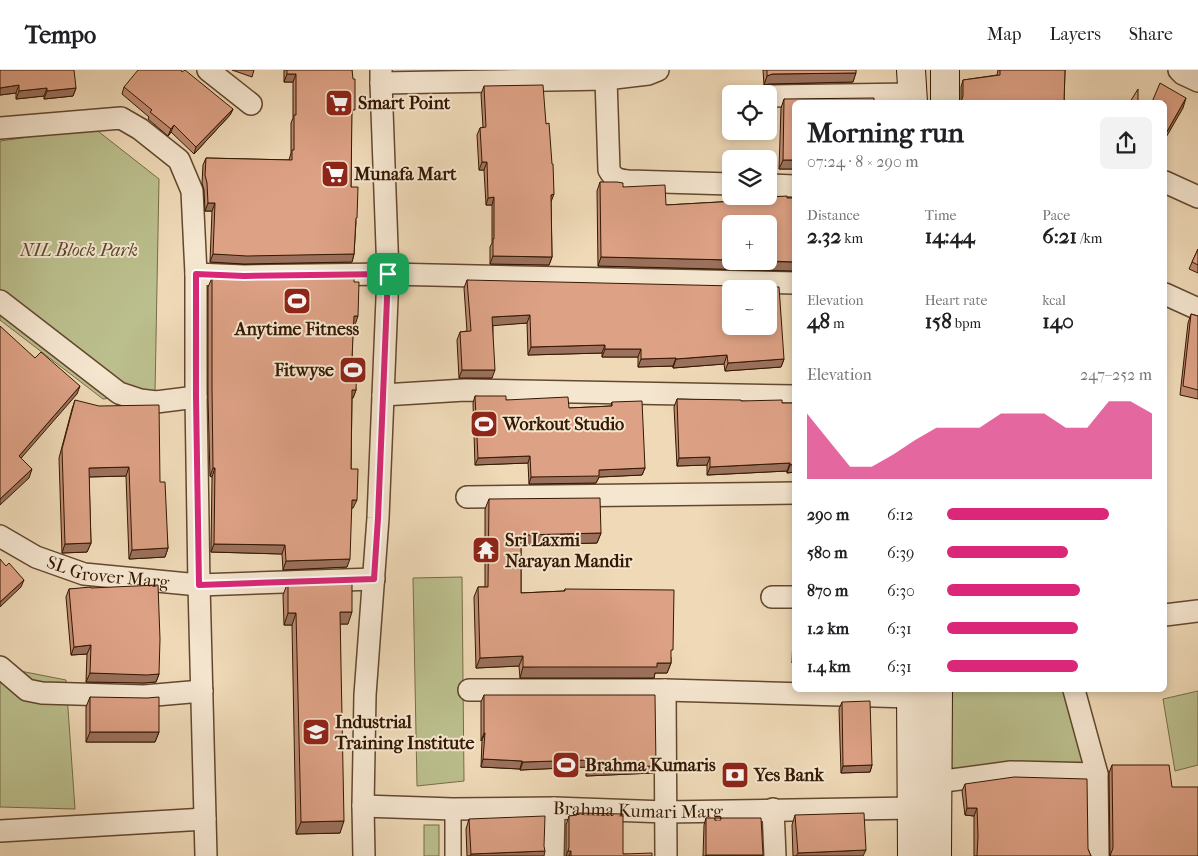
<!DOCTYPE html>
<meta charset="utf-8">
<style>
body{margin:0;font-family:"IM FELL French Canon",serif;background:#f2f2f2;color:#202124;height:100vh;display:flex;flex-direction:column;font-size:19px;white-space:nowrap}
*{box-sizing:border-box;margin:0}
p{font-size:16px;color:#757577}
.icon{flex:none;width:28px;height:28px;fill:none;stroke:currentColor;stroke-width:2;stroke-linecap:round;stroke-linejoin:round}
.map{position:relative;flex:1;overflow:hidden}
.side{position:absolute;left:792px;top:30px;width:375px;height:592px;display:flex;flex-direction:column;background:#fff;border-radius:8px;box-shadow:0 2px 8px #0003}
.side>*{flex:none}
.buttons{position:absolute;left:722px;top:15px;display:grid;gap:10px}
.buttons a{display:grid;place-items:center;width:55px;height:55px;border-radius:8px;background:#fff;box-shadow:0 2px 8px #0003;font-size:25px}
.pin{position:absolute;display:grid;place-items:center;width:42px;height:42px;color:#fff;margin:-21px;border-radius:10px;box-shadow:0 2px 8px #0006}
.round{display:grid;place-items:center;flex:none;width:52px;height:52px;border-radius:8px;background:#f2f2f2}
.head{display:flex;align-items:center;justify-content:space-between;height:85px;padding:0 15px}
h1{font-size:28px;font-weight:700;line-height:38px}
.metrics{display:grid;grid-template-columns:repeat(3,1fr);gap:8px;height:85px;padding:5px 15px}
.metrics div{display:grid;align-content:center}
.metrics b{font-size:21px;font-weight:700}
.metrics small{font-size:14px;font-weight:400}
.metrics p{font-size:14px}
.chart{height:140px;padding:10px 15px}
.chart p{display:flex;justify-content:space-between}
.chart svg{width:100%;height:90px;margin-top:5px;fill:#db2777;opacity:.7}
ul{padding:0 15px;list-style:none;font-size:16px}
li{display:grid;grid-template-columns:80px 60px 1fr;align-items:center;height:38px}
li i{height:12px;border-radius:6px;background:#db2777}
header{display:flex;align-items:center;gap:30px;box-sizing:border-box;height:70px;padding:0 25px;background:#fff;border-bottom:1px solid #e0e0e0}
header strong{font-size:24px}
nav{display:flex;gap:28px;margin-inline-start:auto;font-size:18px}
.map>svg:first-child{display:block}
.green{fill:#bbbf8d;stroke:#786c47}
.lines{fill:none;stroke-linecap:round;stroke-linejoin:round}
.pedestrian-casing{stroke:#63482e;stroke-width:18}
.minor-casing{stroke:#63482e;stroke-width:24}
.secondary-casing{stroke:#341801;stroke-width:30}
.pedestrian{stroke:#f5e6d0;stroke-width:15}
.minor{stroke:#f5e6d0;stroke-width:21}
.secondary{stroke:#f5e6d0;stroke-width:28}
.wall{fill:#be8a72;stroke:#341801}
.shaded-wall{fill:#9b715d;stroke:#341801}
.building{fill:#dda185;stroke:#341801;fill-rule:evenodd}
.route-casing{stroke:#fff;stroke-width:10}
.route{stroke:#db2777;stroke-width:6}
.labels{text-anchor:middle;stroke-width:4;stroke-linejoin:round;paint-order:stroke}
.poi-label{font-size:18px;font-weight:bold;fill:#341801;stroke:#f5e6d0;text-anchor:start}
.park-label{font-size:18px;font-style:italic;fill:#5c4a2b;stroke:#f5e6d0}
.street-label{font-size:18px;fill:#341801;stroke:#f5e6d0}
</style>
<header>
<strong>Tempo</strong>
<nav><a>Map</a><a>Layers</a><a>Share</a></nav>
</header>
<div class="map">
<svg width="1198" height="786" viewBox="0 0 1198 786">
<rect width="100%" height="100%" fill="#efd9b7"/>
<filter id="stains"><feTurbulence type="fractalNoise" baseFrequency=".004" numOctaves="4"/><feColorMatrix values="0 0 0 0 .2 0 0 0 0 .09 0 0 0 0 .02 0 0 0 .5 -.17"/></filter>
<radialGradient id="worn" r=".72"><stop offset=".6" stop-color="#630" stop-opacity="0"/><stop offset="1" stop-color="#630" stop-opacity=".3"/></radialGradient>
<g class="green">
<polygon points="94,58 159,109 155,323 103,329 0,250 0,71"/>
<polygon points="462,507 464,711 417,716 413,508"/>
<polygon points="0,593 15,600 66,610 75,739 0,737"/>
<polygon points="938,620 1074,620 1097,704 938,700"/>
<polygon points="1198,621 1198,695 1175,701 1163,629"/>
<rect x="424" y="755" width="15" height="31"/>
</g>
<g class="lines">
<defs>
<polyline id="pedestrian" points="453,786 453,739"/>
<g id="minor">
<polyline points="208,0 251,34"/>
<polyline points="1179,0 1183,4 1198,11"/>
<path d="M606,9L609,100C614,109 618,110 628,111L731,114"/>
<polyline points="381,13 606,9 648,4 658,0"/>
<polyline points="769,26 913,24"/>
<polyline points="0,58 121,48 140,59 179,90 192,121 196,204 196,327 199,515 206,786"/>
<polyline points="1165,112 1198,127"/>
<polyline points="769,115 795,116"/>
<polyline points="196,204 244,206 388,204 795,213"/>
<polyline points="1165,224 1198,239"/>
<polyline points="0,231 119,323 140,330 156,332 196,327"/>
<polyline points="383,325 465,320 795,326"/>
<polyline points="467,427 795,423"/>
<path id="s1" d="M0,466L36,487L84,504L199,515L374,509"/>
<polyline points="772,527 795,527"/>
<polyline points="1165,545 1198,541"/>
<polyline points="0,597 27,620 42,623 144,626 202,621"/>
<polyline points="469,620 665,620 911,627"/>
<polyline points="665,620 666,786"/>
<polyline points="1074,620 1097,704 1098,786"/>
<polyline points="937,712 1011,702 1097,704"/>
<path id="s2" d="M363,736L453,739L554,738L666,742L913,738"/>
<polyline points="773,739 775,786"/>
<polyline points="0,761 205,749"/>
<polyline points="364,786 363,736 365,625 378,448 388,204 381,13 381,0"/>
<polyline points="553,786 554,738"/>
</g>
<g id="secondary">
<polyline points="911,0 913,32"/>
<polyline points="945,0 945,32"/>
<polyline points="911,620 912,786"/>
<polyline points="937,786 938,620"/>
</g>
</defs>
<use href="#pedestrian" class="pedestrian-casing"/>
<use href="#minor" class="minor-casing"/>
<use href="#secondary" class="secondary-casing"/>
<use href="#pedestrian" class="pedestrian"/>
<use href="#minor" class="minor"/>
<use href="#secondary" class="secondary"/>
</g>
<g class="wall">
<polygon points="0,0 76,18 73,26 44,29 44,26 16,29 16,23 0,25"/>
<polygon points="232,0 254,0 252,7"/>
<polygon points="284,0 352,0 351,117 356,152 354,184 352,192 244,194 210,192 212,141 205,141 204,120 202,113 203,95 206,88 289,90 291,83 291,53 293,48 293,12 284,12"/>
<polygon points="763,0 856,0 853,12 769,14 764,15"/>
<polygon points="998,0 1065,0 1064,32 961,32 961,17 963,10 997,5"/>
<polygon points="484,16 546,54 551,132 552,187 549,195 490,194 490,177 492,173 492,135 486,135 484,100 479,100 477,65 480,58 483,57 481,24"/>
<polygon points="124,17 233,39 230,45 194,84 171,62 168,66 148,49 149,47 122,24"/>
<polygon points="784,29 795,32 795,99 779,99 781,38"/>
<polygon points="600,112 623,117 666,135 737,131 737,129 795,128 795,201 598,196 597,121"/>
<polygon points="1198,179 1198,203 1189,199"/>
<polygon points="212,208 355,255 353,255 352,288 356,320 353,328 352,328 351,399 353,438 351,438 347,497 283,500 282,484 211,482 212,407 210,406 208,327 208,217"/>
<polygon points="467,210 784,289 781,297 725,301 724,294 673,298 673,296 638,297 638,287 602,287 602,283 528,285 527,253 493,255 492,308 459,308 457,270 460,262 467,261 464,218"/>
<polygon points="1191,244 1198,246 1198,329 1180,325 1188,253"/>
<polygon points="475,326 569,338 611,336 612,332 645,398 642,405 599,407 596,413 529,414 528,393 475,395 473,333"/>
<polygon points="677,329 741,331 782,333 795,333 795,402 787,403 787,401 707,405 707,395 677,396 674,337"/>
<polygon points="75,330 160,412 168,478 165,487 129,489 126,406 89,407 91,473 87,482 62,483 59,388 72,339"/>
<polygon points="489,429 601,463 597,473 521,475 521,523 564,521 565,519 671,587 671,593 667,603 655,603 654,608 520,608 519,596 476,598 474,527 478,517 485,517 485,439"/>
<polygon points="288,512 348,554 340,554 340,763 296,764 292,555 284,555 283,525"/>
<polygon points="91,518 159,604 156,612 144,613 86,612 87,584 71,585 66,527 69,519"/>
<polygon points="795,536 795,593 792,593 794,540"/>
<polygon points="484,625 656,696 653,703 586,706 586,697 520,700 520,699 481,697 482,670 481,671 481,632"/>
<polygon points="90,627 159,662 155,672 86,672 86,637"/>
<polygon points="842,632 872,695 870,702 841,703 839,639"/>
<polygon points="1112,695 1172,717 1110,786 1109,703"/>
<polygon points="965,714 1088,779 1091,786 974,786 974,746 965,745 962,721"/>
<polygon points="577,743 623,784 652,786 566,786 566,755 569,746 576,745"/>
<polygon points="795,745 863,786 793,786 792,755"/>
<polygon points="706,748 762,786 703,786 704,755"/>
<polygon points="469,749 544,786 467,786 466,759"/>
</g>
<g class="shaded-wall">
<polygon points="856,3 853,12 769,14 764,15 767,6 772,4"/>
<polygon points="287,4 296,4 293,12 284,12"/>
<polygon points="19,15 16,23 0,25 0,18"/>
<polygon points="47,18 44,26 16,29 19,21"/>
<polygon points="76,18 73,26 44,29 47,21"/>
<polygon points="1186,28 1183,38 1165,69 1165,65"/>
<polygon points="233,39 230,45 194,84 196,77"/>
<polygon points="174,55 171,62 168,66 171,59"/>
<polygon points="783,90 795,90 795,99 779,99"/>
<polygon points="482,92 487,92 484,100 479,100"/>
<polygon points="554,124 551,132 548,132 551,125"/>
<polygon points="494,127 492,135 486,135 488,128"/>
<polygon points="208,133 215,133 212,141 205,141"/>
<polygon points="213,184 354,184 352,192 244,194 210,192"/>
<polygon points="493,186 552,187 549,195 490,194"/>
<polygon points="601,187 731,190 731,191 795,192 795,201 598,196"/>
<polygon points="530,245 527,253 489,256 492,247"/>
<polygon points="354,246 358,246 355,255 350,255"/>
<polygon points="605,275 602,283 528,285 531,277"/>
<polygon points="605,279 641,279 638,287 602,287"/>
<polygon points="727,285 724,294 673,298 676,289"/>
<polygon points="676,288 673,296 638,297 641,289"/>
<polygon points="784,289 781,297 725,301 728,293"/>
<polygon points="462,300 495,300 492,308 459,308"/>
<polygon points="80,316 77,324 16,394 19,386"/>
<polygon points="352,320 356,320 353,328 349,328"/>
<polygon points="530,386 528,393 475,395 478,388"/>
<polygon points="710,387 707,395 677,396 679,388"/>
<polygon points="790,393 787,401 707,405 710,397"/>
<polygon points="795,394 795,402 787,403 790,395"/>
<polygon points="129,397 126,406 85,407 89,398"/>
<polygon points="213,398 215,398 212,407 210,406"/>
<polygon points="645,398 642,405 599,407 596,413 529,414 531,407 599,400"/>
<polygon points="32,399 29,408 0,435 0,429"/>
<polygon points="352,430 357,430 353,438 349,438"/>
<polygon points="601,463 597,473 518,475 521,465"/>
<polygon points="91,473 87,482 62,483 65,474"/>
<polygon points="214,474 285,475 282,484 211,482"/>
<polygon points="168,478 165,487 129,489 132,480"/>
<polygon points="350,489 347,497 283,500 286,491"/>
<polygon points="24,510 21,517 0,537 0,532"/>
<polygon points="340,542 352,542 348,554 335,554"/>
<polygon points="288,543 296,543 292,555 284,555"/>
<polygon points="91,575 87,584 71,585 74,577"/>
<polygon points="795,583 795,593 792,593"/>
<polygon points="523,586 519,596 476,598 480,588"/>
<polygon points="657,593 671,593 667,603 655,603 654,608 520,608 523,597"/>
<polygon points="90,603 159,604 156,612 144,613 86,612"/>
<polygon points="90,662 159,662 155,672 86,672"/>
<polygon points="484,663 485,663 482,670 481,671"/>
<polygon points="483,689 522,691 520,699 481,697"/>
<polygon points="589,690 586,697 520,700 523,692"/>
<polygon points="872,695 870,702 841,703 843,696"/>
<polygon points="656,696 653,703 586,706 589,698"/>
<polygon points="967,738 977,738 974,746 965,745"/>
<polygon points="344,751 340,763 296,764 301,752"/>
<polygon points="866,780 863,786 796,786 798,783"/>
<polygon points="545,781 544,786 470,786 471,784"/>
<polygon points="568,781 571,781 569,786 566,786"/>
<polygon points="706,785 763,785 762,786 705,786"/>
</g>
<g class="building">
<polygon points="0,0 74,0 76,18 47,21 47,18 19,21 19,15 0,18"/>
<polygon points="138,0 181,0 182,2 185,0 233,39 196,77 174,55 171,59 150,42 152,40 124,17"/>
<polygon points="287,0 352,0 353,9 355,9 355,40 352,40 351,117 358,117 357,148 356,148 354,184 247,186 213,184 215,133 208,133 207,113 205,105 206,88 292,90 292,80 294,80 294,45 296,45 296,4 287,4"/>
<polygon points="767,0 856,0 856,3 772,4 767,6"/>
<polygon points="1000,0 1065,0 1064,32 961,32 963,26 963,10 1000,5"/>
<polygon points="1160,13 1186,28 1165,65 1165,32 1152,32"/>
<polygon points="543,15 546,54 549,53 552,94 553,94 554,124 551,125 552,187 493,186 493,169 494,169 494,127 488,128 487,92 482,92 480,58 486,57 484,16"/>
<polygon points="1138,19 1138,32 1130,32"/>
<polygon points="874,28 874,32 795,32 795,90 783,90 784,29"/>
<polygon points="600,112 617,112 623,113 623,117 665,115 666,135 737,131 737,129 787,126 787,128 795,128 795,192 769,191 769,154 731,154 731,190 601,187"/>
<polygon points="1198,179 1198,195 1192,192"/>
<polygon points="212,208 247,210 354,208 354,212 359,212 358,246 354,246 352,288 357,288 356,320 352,320 351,399 358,399 357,430 352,430 350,489 286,491 285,475 214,474 215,398 213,398 212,318"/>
<path d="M467,210L779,217L784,289L728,293L727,285L676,289V288L641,289V279H605V275L531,277L530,245L492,247L495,300H462L460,262L471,261ZM731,219H769V256H731Z"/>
<polygon points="1191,244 1198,246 1198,320 1183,316"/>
<polygon points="0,256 35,288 41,282 80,316 19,386 32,399 0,429"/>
<polygon points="475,326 506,326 506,330 568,327 569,338 612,336 612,332 642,331 645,398 599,400 599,406 531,407 530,386 478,388"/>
<polygon points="677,329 741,330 741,331 782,330 782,333 795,333 795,394 790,395 790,393 710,397 710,387 679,388"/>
<polygon points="75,330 99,336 159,335 160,412 165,412 168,478 132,480 129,397 89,398 91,473 65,474 62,379"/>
<polygon points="600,428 601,463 521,465 521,523 565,521 565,519 674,520 673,580 671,580 671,593 657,593 657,597 523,597 523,586 480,588 478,517 488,517 489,429"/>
<polygon points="0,489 6,496 9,493 24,510 0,532"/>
<polygon points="352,510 352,542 340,542 344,751 301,752 296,543 288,543 288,512"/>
<polygon points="158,515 160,569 159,604 147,605 90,603 91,575 74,577 69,519 91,517 91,518"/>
<polygon points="484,625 655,625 656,696 589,698 589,690 523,692 522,691 483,689 485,663 484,663"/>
<polygon points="90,627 147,628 159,627 159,662 90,662"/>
<polygon points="870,631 872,695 843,696 842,632"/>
<polygon points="1112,695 1169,695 1172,717 1198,717 1198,786 1110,786 1113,778"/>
<polygon points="1014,707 1087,709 1088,779 1091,786 977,786 978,766 977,738 967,738 965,714"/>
<polygon points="577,743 623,744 623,784 652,783 652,786 571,786 571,781 568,781 569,777 569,746 577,745"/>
<polygon points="864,743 866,780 798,783 795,745"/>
<polygon points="545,746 544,776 545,781 471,784 469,749"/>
<polygon points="706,748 761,748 763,785 706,785"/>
</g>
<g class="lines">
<defs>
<polygon id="route" points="196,204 244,206 388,204 378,448 374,509 199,515 196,327"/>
</defs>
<use href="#route" class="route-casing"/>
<use href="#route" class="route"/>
</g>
<defs>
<symbol id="supermarket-square" viewBox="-11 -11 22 22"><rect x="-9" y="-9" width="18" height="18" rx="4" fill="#8f2418" stroke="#f5e6d0"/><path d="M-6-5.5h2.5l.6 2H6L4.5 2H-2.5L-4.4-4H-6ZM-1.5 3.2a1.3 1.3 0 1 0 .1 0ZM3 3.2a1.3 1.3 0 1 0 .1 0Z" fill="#fff"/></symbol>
<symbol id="stadium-square" viewBox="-11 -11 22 22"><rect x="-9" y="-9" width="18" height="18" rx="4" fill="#8f2418" stroke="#f5e6d0"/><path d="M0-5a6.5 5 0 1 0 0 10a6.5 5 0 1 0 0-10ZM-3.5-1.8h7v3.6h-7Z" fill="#fff"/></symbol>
<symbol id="temple-square" viewBox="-11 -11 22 22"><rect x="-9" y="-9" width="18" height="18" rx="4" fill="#8f2418" stroke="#f5e6d0"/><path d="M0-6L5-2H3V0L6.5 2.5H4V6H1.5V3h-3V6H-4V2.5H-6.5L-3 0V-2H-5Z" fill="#fff"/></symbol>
<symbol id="university-square" viewBox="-11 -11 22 22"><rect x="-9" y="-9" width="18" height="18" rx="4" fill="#8f2418" stroke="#f5e6d0"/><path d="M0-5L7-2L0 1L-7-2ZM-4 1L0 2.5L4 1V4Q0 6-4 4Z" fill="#fff"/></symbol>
<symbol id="bank-square" viewBox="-11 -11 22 22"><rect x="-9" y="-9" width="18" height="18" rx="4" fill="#8f2418" stroke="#f5e6d0"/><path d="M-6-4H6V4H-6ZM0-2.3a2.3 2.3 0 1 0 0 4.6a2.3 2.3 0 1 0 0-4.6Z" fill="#fff"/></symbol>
</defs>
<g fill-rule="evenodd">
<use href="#supermarket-square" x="323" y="17" width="32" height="32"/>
<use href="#supermarket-square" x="319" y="88" width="32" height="32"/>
<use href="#stadium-square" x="281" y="215" width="32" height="32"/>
<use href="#stadium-square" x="337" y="284" width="32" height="32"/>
<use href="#stadium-square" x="468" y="338" width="32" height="32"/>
<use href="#temple-square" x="470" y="464" width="32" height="32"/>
<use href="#university-square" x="300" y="646" width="32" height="32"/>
<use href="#stadium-square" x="550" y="679" width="32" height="32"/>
<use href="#bank-square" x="719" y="689" width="32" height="32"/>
</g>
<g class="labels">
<g class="poi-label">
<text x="358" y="39">Smart Point</text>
<text x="354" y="110">Munafa Mart</text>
<text x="297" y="265" text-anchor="middle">Anytime Fitness</text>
<text x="334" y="306" text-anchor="end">Fitwyse</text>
<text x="503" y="360">Workout Studio</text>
<text x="505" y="476">Sri Laxmi<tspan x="505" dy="21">Narayan Mandir</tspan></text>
<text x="335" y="658">Industrial<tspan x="335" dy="21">Training Institute</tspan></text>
<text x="585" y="701">Brahma Kumaris</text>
<text x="754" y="711">Yes Bank</text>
</g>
<g class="park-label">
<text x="79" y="186">NIL Block Park</text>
</g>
<g class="street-label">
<text dy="6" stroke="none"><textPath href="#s1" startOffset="116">SL Grover Marg</textPath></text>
<text dy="6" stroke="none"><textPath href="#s2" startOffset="275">Brahma Kumari Marg</textPath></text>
</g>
</g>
<rect width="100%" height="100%" filter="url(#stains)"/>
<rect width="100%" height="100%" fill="url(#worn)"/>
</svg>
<div class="buttons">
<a><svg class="icon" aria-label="locate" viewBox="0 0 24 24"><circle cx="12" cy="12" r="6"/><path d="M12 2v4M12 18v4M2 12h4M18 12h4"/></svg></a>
<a><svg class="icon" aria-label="layers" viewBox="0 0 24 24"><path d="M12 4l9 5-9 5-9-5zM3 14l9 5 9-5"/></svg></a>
<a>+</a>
<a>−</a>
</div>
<div class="pin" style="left:388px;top:204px;background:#1e9e55"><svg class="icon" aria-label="arrive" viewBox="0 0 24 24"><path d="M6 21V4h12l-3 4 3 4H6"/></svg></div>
<section class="side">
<div class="head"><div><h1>Morning run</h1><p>07:24 · 8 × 290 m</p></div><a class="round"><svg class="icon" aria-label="share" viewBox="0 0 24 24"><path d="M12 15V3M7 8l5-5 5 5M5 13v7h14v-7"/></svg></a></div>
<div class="metrics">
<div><p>Distance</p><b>2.32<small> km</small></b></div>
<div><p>Time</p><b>14:44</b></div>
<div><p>Pace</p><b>6:21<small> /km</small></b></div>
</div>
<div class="metrics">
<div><p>Elevation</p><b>48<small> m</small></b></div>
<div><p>Heart rate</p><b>158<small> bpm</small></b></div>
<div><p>kcal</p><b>140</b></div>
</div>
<div class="chart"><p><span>Elevation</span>247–252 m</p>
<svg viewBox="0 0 160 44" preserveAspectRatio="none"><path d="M0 44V12L10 25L20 38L30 38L40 32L50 25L60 19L70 19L80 19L90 12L100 12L110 12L120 19L130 19L140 6L150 6L160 12V44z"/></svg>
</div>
<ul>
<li><b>290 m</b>6:12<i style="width:79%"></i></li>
<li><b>580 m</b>6:39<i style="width:59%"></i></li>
<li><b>870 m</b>6:30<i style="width:65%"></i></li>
<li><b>1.2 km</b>6:31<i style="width:64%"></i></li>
<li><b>1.4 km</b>6:31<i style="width:64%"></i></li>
</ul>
</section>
</div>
